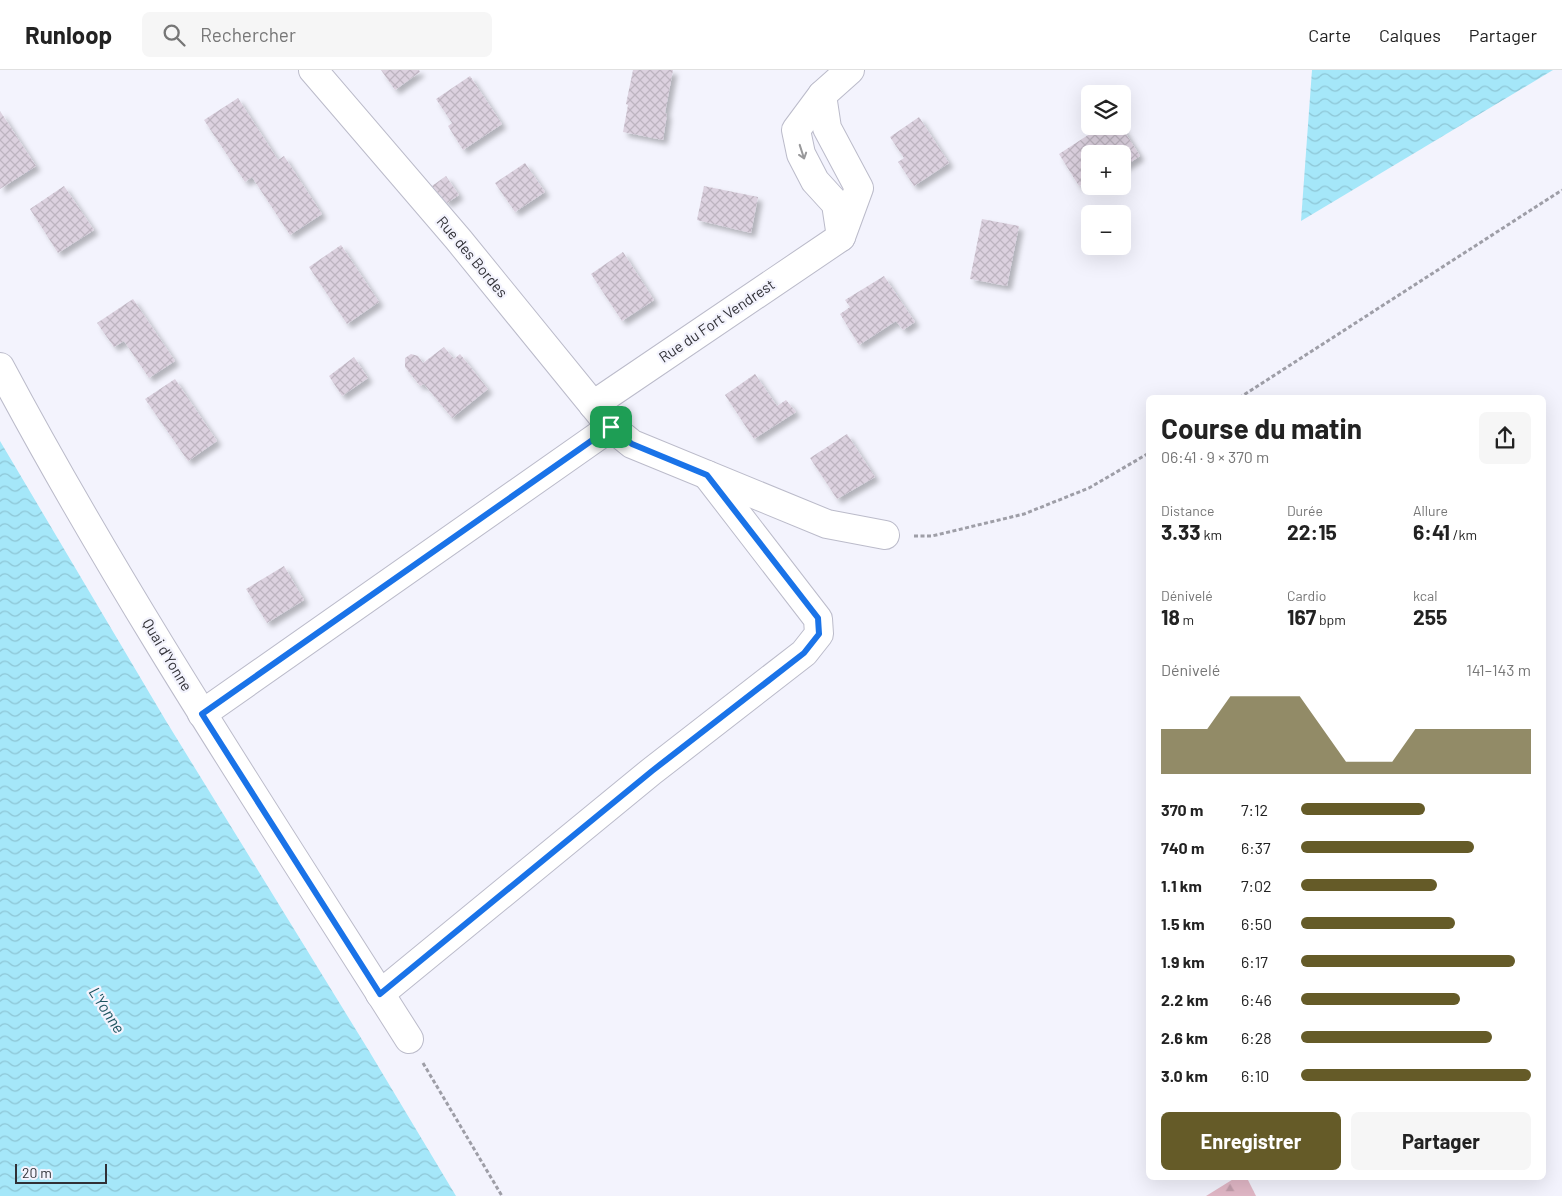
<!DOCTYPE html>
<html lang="fr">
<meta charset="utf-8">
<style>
body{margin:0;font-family:Barlow,sans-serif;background:#f6f6f6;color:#222;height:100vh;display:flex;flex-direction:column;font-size:19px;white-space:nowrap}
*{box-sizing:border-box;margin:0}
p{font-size:16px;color:#767676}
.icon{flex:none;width:28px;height:28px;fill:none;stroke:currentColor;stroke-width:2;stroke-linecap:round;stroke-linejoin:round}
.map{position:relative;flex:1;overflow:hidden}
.details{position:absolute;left:1146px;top:325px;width:400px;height:785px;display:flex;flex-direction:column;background:#fff;border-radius:8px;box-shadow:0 5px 20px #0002}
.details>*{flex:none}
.tools{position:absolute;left:1081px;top:15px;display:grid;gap:10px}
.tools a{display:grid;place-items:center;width:50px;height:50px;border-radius:8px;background:#fff;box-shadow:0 5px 20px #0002;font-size:25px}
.scale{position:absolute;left:15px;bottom:12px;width:92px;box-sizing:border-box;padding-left:5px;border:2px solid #303036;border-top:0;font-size:14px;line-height:18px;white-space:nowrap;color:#303036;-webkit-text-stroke:4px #f3f3fd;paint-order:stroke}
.pin{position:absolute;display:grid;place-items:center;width:42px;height:42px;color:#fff;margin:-21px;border-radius:10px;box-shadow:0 2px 8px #0006}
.round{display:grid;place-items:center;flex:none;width:52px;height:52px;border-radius:8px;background:#f6f6f6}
.headline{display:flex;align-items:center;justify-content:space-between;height:85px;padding:0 15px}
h1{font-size:28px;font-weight:700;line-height:38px}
.figures{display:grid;grid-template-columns:repeat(3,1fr);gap:8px;height:85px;padding:5px 15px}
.figures div{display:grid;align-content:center}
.figures b{font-size:21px;font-weight:700}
.figures small{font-size:14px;font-weight:400}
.figures p{font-size:14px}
.chart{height:140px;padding:10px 15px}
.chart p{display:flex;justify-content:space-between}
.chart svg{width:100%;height:90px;margin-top:5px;fill:#655b28;opacity:.7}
.primary-button{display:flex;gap:10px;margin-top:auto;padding:10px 15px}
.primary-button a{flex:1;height:58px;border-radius:8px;background:#655b28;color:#fff;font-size:20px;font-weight:700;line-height:58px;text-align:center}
.primary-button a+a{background:#f6f6f6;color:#222}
ul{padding:0 15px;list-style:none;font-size:16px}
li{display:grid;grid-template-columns:80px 60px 1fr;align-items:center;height:38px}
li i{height:12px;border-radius:6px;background:#655b28}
header{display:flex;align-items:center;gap:30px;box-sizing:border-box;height:70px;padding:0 25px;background:#fff;border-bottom:1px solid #e0e0e0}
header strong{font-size:24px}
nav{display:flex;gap:28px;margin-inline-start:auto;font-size:18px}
.search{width:350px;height:45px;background:#f6f6f6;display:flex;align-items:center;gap:12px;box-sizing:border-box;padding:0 18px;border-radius:8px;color:#767676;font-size:19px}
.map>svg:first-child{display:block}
.forest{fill:url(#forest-firs)}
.water{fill:url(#water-waves)}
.building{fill:url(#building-cross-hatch);filter:url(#shadow)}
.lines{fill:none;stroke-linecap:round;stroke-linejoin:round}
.minor-casing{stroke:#bbbbca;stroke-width:30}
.path{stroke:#9e9ea7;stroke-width:3;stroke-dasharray:4 2.5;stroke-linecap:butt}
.minor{stroke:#fff;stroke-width:28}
.oneway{stroke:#98989a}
.route-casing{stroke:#fff;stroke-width:10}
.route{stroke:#1a73e8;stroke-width:6}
.labels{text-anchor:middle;stroke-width:4.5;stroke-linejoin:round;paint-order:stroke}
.street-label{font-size:15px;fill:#303036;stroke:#f3f3fd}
.water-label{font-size:16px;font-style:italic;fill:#1d5460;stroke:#f3f3fd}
</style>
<header>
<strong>Runloop</strong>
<div class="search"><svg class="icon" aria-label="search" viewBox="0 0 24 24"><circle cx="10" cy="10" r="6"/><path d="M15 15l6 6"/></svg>Rechercher</div>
<nav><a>Carte</a><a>Calques</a><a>Partager</a></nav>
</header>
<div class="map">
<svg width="1562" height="1126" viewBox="0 0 1562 1126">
<defs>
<pattern id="forest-firs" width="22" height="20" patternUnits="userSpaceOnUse" patternTransform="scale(1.25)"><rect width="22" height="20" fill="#e2b8c7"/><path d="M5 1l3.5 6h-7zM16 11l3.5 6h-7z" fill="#c29eac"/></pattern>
<pattern id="water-waves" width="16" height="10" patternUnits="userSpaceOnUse" patternTransform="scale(1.25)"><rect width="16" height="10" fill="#a5e7f9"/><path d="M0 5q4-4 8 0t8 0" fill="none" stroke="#8ec6d6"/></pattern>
<pattern id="building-cross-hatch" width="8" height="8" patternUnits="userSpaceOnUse" patternTransform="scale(1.25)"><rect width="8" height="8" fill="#dcd1df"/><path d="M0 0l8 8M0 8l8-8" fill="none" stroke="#bdb4c0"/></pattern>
<filter id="shadow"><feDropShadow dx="4.5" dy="4.5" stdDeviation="2.5" flood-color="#0004"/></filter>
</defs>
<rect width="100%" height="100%" fill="#f3f3fd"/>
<polygon class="forest" points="1235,1108 1247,1108 1256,1126 1206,1126"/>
<g class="water">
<polygon points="1312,0 1553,0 1301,151"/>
<polygon points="0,371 166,651 369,981 456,1126 0,1126"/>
</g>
<g class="building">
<polygon points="381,0 419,0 420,2 395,20"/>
<polygon points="633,0 673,0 665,43 667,44 663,70 623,62 628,35 626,34"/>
<polygon points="470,6 502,54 463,80 448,56 452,53 436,29"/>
<polygon points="238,28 278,90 284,86 322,144 290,165 252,107 245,112 204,50"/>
<polygon points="0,41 36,96 0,119"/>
<polygon points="919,47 949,93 914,116 898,92 904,88 890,67"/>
<polygon points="1102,56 1121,56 1140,86 1122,98 1122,84 1090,84 1090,110 1079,116 1059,84"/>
<polygon points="525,93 545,122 515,142 495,113"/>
<polygon points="446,106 459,125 447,133 432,116"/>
<polygon points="64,116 94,160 58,183 30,139"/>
<polygon points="704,116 758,127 751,163 697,150"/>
<polygon points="982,149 1019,156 1007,216 970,209"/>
<polygon points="341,175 379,232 347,254 309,197"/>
<polygon points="623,182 654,230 622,251 591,204"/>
<polygon points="884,206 915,252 903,260 896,251 859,275 840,244 850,237 845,230"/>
<polygon points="133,229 175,291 149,308 124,271 114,277 97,253"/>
<polygon points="444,277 454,289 460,284 488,319 452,348 424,314 420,316 405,297 405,288 411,284 418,286 423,293"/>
<polygon points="354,287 368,308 342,326 329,306"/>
<polygon points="755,304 777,336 786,330 796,342 754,369 725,325"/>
<polygon points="175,309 217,371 188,391 145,329"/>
<polygon points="847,364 875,407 837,429 810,388"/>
<polygon points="284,496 304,530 267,553 246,519"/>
</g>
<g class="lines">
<defs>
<g id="minor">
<polyline points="313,0 458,169 611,357 632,374 827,454 885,465"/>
<polyline points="841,167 836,134 815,111 801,84 796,60 822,25 850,0"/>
<path d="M0,297C123,528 269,748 409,969"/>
<polyline points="593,335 841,167 859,118 827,58 822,25"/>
<polyline points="202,644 611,357"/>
<polyline points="380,924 652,701 804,583 819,564 818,549 707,405"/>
</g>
</defs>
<use href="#minor" class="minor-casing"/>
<g class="path">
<polyline points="1239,328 1562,120"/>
<polyline points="914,466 932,466 1024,444 1089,418 1149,383"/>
<polyline points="423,993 502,1126"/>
</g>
<use href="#minor" class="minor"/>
</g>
<defs><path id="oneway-shaft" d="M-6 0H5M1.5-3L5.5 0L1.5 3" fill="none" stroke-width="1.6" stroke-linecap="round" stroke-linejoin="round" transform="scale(1.25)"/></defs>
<use class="oneway" href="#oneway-shaft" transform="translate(802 82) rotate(72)"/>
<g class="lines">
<defs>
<polygon id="route" points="611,357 632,374 707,405 818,548 819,564 804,583 652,701 380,924 202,644"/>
</defs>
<use href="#route" class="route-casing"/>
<use href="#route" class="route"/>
</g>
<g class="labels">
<g class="street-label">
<text transform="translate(472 187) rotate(50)" y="5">Rue des Bordes</text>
<text transform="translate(717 251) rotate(-34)" y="5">Rue du Fort Vendrest</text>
<text transform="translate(167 585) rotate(59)" y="5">Quai d'Yonne</text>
</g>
<g class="water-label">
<text transform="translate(107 940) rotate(57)" y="6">L'Yonne</text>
</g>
</g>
</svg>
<div class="tools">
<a><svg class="icon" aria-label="layers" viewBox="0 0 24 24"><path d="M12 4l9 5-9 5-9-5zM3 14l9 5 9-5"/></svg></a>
<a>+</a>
<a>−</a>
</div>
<div class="scale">20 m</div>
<div class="pin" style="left:611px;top:357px;background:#1e9e55"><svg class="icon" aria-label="arrive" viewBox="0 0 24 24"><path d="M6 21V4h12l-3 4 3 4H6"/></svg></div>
<section class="details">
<div class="headline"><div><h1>Course du matin</h1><p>06:41 · 9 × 370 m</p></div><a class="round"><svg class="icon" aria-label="share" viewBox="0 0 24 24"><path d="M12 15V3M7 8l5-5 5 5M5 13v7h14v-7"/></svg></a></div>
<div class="figures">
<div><p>Distance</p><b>3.33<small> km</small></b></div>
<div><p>Durée</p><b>22:15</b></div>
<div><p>Allure</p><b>6:41<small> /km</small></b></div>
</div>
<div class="figures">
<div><p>Dénivelé</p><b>18<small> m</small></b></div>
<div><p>Cardio</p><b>167<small> bpm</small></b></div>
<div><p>kcal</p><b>255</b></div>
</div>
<div class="chart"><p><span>Dénivelé</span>141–143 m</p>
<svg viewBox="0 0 160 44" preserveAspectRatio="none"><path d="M0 44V22L10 22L20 22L30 6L40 6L50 6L60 6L70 22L80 38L90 38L100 38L110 22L120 22L130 22L140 22L150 22L160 22V44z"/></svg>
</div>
<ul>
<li><b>370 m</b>7:12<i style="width:54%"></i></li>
<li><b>740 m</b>6:37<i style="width:75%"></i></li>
<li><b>1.1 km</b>7:02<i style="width:59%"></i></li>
<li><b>1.5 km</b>6:50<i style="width:67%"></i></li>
<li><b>1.9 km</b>6:17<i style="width:93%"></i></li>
<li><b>2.2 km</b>6:46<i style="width:69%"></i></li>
<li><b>2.6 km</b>6:28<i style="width:83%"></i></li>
<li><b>3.0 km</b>6:10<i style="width:100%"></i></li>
</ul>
<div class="primary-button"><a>Enregistrer</a><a>Partager</a></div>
</section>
</div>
